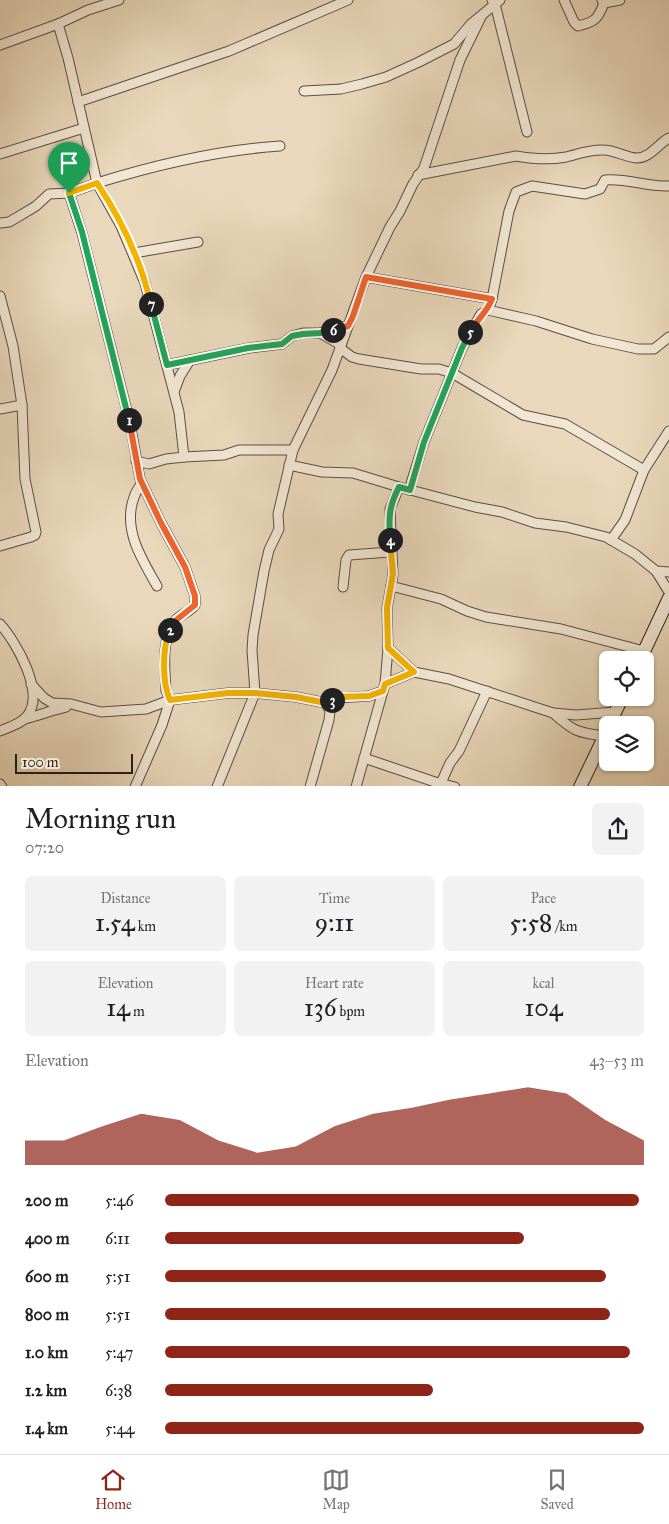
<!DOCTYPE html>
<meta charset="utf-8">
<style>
body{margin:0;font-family:"IM FELL Great Primer",serif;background:#f2f2f2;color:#202124;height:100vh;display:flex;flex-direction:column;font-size:19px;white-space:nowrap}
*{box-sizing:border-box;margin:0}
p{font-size:16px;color:#757577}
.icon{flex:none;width:28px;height:28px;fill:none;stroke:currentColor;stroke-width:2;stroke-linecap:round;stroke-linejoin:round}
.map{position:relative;height:786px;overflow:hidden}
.details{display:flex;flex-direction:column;background:#fff;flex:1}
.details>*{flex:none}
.controls{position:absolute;left:599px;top:651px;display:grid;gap:10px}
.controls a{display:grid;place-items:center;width:55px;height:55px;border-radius:8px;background:#fff;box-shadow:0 1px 4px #0004;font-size:25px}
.scale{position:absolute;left:15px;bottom:12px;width:118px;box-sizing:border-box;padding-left:5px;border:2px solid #2c2018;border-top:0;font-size:14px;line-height:18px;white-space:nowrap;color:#2c2018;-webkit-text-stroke:4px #f1e6d3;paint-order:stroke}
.pin{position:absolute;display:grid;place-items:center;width:42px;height:42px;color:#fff;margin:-51px -21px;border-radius:50% 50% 50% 0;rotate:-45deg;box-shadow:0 0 5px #0007}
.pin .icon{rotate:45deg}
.km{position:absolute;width:25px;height:25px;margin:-12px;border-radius:50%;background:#222;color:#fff;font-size:14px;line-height:25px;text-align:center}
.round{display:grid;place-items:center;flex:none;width:52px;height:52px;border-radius:8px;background:#f2f2f2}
.headline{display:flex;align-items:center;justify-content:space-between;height:85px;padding:0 25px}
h1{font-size:28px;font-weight:600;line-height:38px}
.figures{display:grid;grid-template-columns:repeat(3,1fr);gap:8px;height:85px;padding:5px 25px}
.figures div{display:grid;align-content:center;border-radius:8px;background:#f2f2f2;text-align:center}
.figures b{font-size:25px;font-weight:600}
.figures small{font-size:14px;font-weight:400}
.figures p{font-size:14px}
.chart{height:140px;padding:10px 25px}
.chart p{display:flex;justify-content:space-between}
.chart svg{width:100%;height:90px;margin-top:5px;fill:#8f2418;opacity:.7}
ul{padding:0 25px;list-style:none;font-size:16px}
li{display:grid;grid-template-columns:80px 60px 1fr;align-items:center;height:38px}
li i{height:12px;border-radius:6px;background:#8f2418}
.dock{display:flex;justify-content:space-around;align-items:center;height:70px;border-top:1px solid #e0e0e0;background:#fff;font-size:14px;color:#757577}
.dock a{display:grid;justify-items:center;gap:2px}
.dock .current{color:#8f2418}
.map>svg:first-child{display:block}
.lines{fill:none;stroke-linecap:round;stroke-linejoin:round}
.minor-casing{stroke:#5b4e41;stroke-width:11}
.secondary-casing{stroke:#2c2018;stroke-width:14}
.minor{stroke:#f1e6d3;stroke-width:9}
.secondary{stroke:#f1e6d3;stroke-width:12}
.split-1-casing{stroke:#fff;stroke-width:10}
.split-2-casing{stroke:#fff;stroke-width:10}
.split-3-casing{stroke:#fff;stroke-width:10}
.split-4-casing{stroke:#fff;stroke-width:10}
.split-5-casing{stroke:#fff;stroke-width:10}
.split-6-casing{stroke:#fff;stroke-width:10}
.split-7-casing{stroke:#fff;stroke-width:10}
.split-8-casing{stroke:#fff;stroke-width:10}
.split-1{stroke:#22a559;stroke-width:6}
.split-2{stroke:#f0652b;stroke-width:6}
.split-3{stroke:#f5b400;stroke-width:6}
.split-4{stroke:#f5b400;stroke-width:6}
.split-5{stroke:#22a559;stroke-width:6}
.split-6{stroke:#f0652b;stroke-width:6}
.split-7{stroke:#22a559;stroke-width:6}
.split-8{stroke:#f5b400;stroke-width:6}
</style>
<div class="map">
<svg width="669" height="787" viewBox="0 0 669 787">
<rect width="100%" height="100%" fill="#e9d8bb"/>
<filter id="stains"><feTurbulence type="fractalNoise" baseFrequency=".004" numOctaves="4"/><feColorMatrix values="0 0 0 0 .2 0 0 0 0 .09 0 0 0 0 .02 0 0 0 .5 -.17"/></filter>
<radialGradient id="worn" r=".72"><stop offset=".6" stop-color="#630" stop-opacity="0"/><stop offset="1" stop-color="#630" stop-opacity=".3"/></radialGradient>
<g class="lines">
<defs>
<g id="minor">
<polyline points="492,0 495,4 527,132"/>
<path d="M564,0L574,22L578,26C595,22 598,19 604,3"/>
<polyline points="602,0 604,3 620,0"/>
<polyline points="0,45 58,24 88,10 119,0"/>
<polyline points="304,91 341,89 362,84 386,77 419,62 454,44 471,24 500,0"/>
<polyline points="78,102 229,51 348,0"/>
<polyline points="0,154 84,128"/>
<path d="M418,175L516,156C533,159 550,160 566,157C579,154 590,149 604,150C614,150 628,158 637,158C650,158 659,143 669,138"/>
<path d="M69,193L82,233L130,423L140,479L161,523L185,567L195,596V605C190,612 179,615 174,622C161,641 165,669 166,691"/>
<polyline points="0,223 9,222 16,218 36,206 49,194 69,193 97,183 68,58 58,24"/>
<polyline points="134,253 198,242"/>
<polyline points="366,277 492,299"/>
<polyline points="0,296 13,346 22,405"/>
<polyline points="488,310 536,321 592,339 638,349 654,349 669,337"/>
<polyline points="320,333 341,345"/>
<polyline points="340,348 352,357 359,359 421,369 439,369 452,373 523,415 565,424 644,470"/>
<polyline points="167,365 249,348 282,344 292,336 303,333 320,333 347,326"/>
<polyline points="174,392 180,376 190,360"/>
<polyline points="0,409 22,405 25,479 36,532 35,535 31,537 0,546"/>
<polyline points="184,457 224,455 239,450 293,450"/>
<path d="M136,461L149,464L166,459L184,457L179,412L145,283L121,226L97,183C155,165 220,150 280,146"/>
<polyline points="289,465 322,472 353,473 399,487 475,507 502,512 535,523 566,527 606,537 635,554 656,571 669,592"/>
<path d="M142,484C136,489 134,497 132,504C125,534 143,561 157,586"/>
<path d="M409,490L424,442L462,348L481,314L488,310L492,299L509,211L516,192L532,186L585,194L600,189L605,180C627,178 647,187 669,186"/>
<polyline points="611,540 625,520 644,470 669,431"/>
<polyline points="656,571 669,572"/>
<polyline points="391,586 441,599 467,611 486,617 561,629 644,651"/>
<polyline points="343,587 346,560 349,555 391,552"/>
<path d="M0,624C16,642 46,693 27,716C21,724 9,727 0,731"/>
<polyline points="388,648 414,672 449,679 553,713 576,715 615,712"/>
<polyline points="31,684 44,698 52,703 71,704 101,712 146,709 170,700 228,693 255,693 296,697 326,703 330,711 329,720 310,787"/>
<polyline points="385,684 414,672"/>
<polyline points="326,703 336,698 369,696 383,691"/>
<path d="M553,713C573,731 578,733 604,736"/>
<path d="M24,719C39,716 51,710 66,707"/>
<polyline points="364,758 435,782 455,787"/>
<polyline points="441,783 450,763 459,751 487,691"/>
<polyline points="0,784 2,787"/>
<polyline points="135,787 162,725 170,700 168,696"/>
<polyline points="217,787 255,693 252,650 253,635 264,571 269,550 279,529 278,514 293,450 332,370 366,277 390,227 400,211 413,184 424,168 460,60 481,17"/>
<polyline points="356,787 385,684 388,648 387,608 393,575 390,509 399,487"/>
</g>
<g id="secondary">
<polyline points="640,660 669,598"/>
<polyline points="609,725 622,698"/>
<polyline points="580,787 608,729"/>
</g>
</defs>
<use href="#minor" class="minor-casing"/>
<use href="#secondary" class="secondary-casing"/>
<use href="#minor" class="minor"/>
<use href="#secondary" class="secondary"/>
</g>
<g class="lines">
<defs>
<polyline id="split-1" points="69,193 82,232 129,420"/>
<polyline id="split-2" points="129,420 140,479 161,523 185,567 195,596 195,605 175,621 170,630"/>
<path id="split-3" d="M170,630C162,648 162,682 170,700L228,693H255L296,697L326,703L332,700"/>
<polyline id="split-4" points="332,700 341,697 369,696 383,691 385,684 414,672 388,648 387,608 393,574 390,540"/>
<path id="split-5" d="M390,540C389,518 388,508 399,487L410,490L424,442L462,348L470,332"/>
<path id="split-6" d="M333,330L348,326L353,316L366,277L492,299C487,312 477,320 470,332"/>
<polyline id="split-7" points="151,304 167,365 248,348 282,344 292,336 303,334 320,333 333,330"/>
<path id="split-8" d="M69,193L97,183C121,219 141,262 151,304"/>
</defs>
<use href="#split-1" class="split-1-casing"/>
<use href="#split-2" class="split-2-casing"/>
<use href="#split-3" class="split-3-casing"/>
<use href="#split-4" class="split-4-casing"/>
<use href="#split-5" class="split-5-casing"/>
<use href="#split-6" class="split-6-casing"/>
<use href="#split-7" class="split-7-casing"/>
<use href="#split-8" class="split-8-casing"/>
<use href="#split-1" class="split-1"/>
<use href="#split-2" class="split-2"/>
<use href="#split-3" class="split-3"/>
<use href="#split-4" class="split-4"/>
<use href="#split-5" class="split-5"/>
<use href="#split-6" class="split-6"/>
<use href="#split-7" class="split-7"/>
<use href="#split-8" class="split-8"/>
</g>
<rect width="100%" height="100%" filter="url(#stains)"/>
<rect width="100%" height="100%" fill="url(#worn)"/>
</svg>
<div class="controls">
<a><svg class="icon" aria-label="locate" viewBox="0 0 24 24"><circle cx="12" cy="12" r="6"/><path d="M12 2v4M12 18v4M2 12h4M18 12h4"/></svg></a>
<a><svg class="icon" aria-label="layers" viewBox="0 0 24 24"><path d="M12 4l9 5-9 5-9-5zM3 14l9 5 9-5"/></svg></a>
</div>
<div class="scale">100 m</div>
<div class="pin" style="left:69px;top:193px;background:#1e9e55"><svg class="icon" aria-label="arrive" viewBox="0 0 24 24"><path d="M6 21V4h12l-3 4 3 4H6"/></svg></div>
<b class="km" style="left:129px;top:420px">1</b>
<b class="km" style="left:170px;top:630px">2</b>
<b class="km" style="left:332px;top:700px">3</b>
<b class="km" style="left:390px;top:540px">4</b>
<b class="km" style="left:470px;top:332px">5</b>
<b class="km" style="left:333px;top:330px">6</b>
<b class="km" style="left:151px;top:304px">7</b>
</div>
<section class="details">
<div class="headline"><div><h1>Morning run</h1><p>07:20</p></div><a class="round"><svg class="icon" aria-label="share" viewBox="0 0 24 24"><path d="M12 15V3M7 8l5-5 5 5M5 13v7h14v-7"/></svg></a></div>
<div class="figures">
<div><p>Distance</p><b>1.54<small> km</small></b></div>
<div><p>Time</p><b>9:11</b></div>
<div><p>Pace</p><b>5:58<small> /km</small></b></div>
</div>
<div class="figures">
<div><p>Elevation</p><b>14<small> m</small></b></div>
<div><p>Heart rate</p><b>136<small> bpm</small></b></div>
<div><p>kcal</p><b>104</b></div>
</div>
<div class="chart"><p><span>Elevation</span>43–53 m</p>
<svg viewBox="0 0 160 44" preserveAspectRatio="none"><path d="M0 44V32L10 32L20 25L30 19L40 22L50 32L60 38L70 35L80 25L90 19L100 16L110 12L120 9L130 6L140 9L150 22L160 32V44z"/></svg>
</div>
<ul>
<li><b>200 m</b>5:46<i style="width:99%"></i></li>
<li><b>400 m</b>6:11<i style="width:75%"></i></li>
<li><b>600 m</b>5:51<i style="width:92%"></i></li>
<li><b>800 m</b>5:51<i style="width:93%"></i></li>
<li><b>1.0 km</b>5:47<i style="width:97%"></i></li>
<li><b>1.2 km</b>6:38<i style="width:56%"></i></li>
<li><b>1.4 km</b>5:44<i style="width:100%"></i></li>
</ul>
</section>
<nav class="dock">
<a class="current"><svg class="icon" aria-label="home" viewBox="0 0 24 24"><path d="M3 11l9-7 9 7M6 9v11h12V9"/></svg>Home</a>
<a><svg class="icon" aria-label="map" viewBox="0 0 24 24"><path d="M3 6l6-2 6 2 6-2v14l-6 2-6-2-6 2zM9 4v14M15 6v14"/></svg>Map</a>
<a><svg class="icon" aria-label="saved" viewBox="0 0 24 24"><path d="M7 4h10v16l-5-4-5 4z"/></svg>Saved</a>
</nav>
